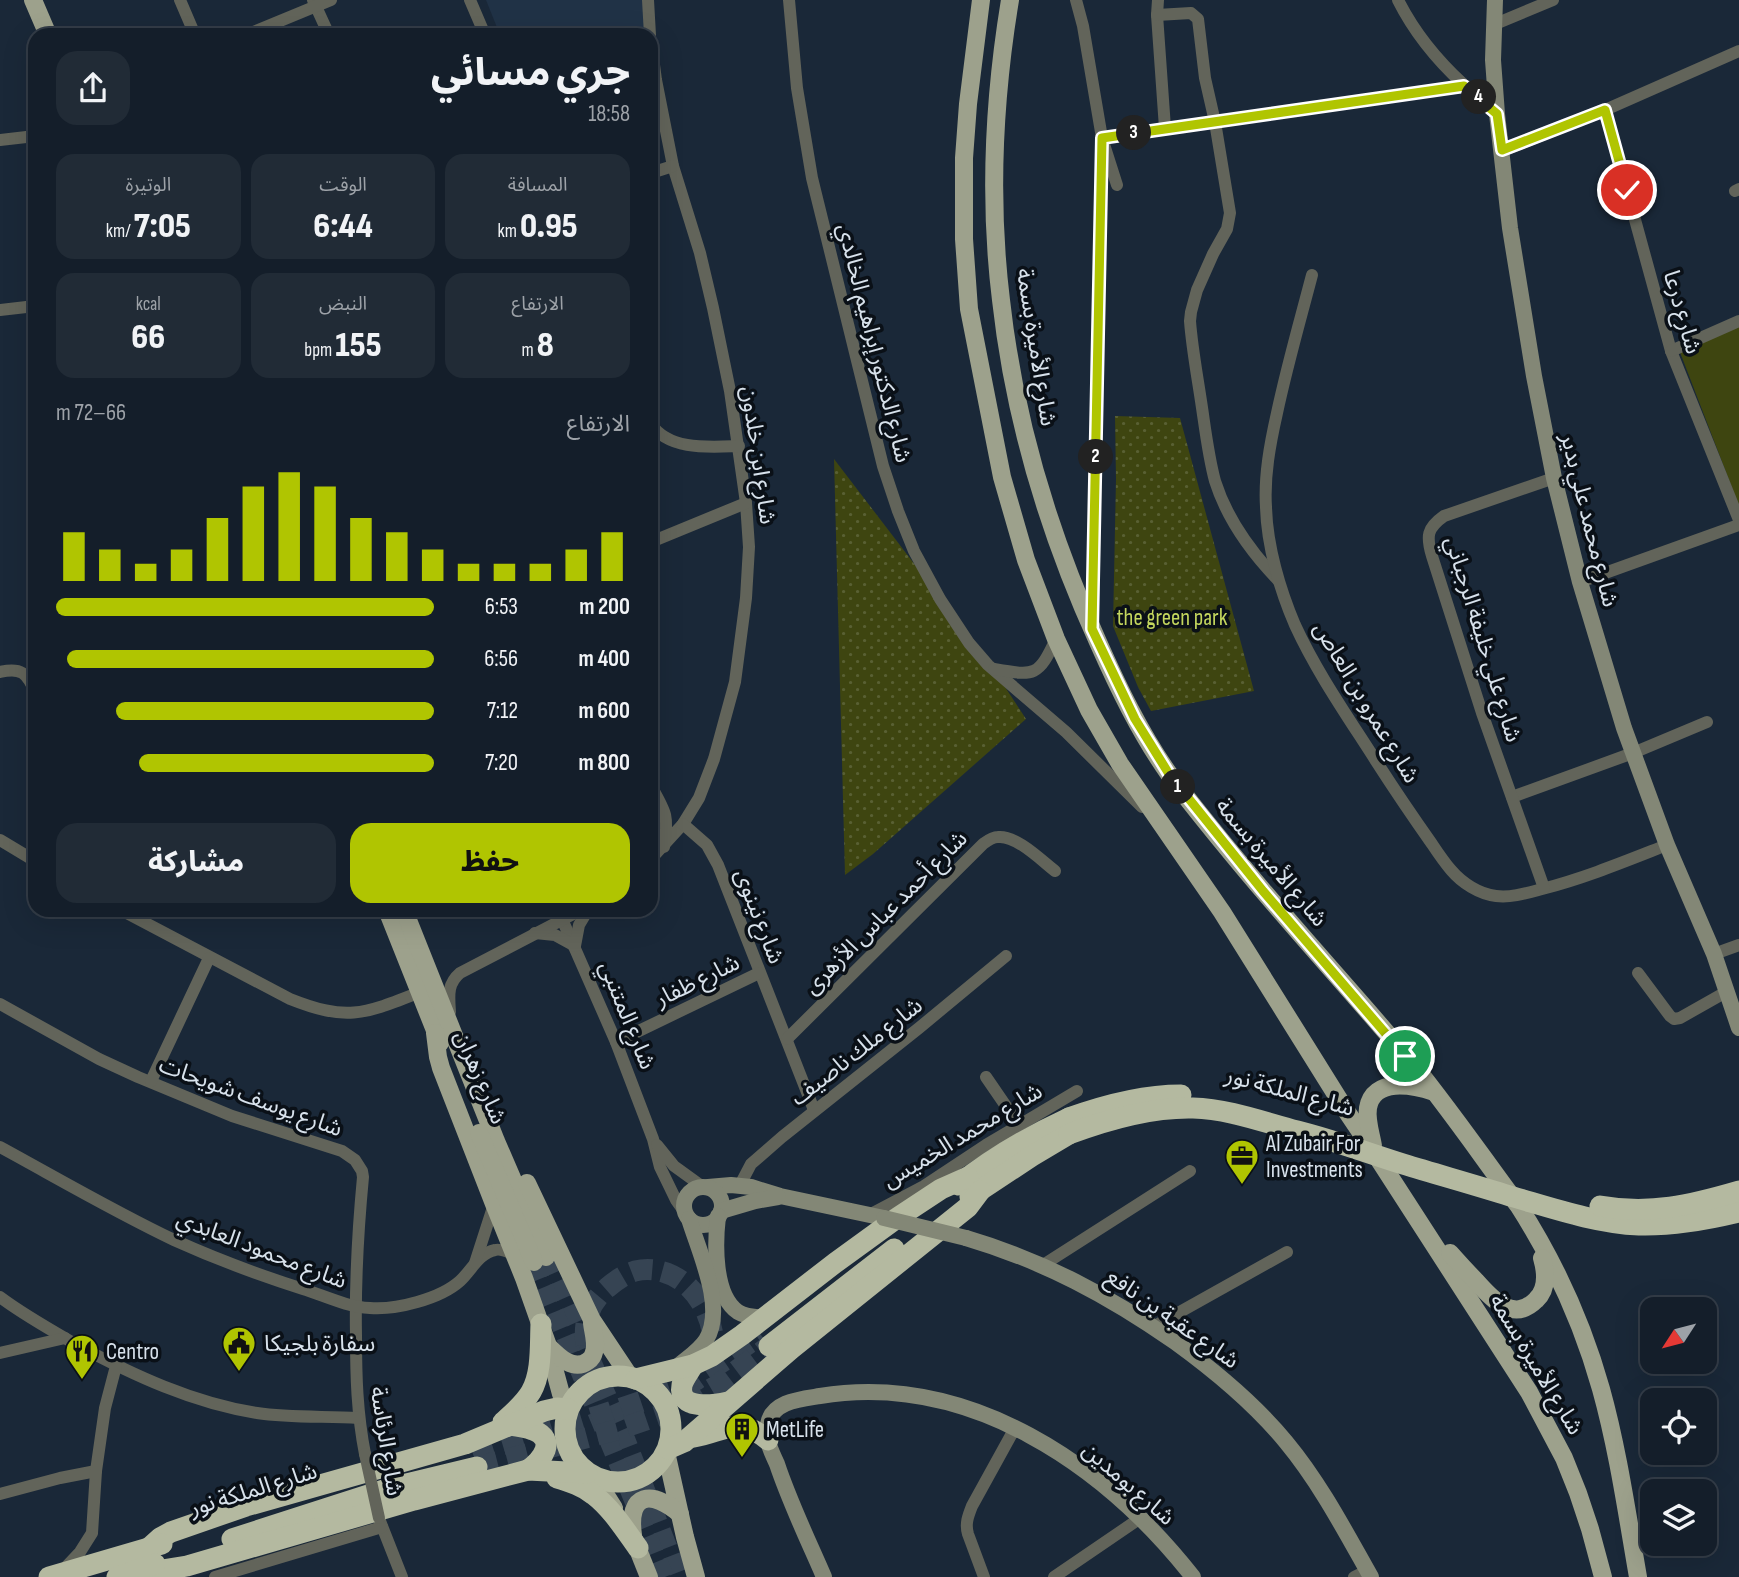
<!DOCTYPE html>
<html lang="ar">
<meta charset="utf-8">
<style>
body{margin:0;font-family:"Sofia Sans Condensed","Noto Sans Arabic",sans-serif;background:#212b36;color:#f1f3f6;direction:rtl;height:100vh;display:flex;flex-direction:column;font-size:26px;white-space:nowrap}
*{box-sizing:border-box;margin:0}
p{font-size:23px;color:#9da2a8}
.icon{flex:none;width:38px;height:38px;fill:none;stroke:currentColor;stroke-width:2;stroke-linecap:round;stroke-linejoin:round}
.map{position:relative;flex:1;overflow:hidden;direction:ltr}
.drawer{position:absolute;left:28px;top:28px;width:630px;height:889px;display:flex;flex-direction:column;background:#141e2a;border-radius:21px;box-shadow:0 7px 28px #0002,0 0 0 2px #333c47;direction:rtl}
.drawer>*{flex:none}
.needle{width:46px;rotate:234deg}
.fabs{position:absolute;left:1640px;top:1297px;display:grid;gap:14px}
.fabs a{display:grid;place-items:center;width:77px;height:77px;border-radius:14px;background:#141e2a;box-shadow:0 7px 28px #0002,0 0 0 2px #333c47;font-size:35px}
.pin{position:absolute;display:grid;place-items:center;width:60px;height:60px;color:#fff;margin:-30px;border:4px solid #fff;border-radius:50%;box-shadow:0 2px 7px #0007}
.km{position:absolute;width:35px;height:35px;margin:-18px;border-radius:50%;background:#222;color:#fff;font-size:19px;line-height:35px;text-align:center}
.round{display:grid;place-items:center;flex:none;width:74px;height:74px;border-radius:21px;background:#212b36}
.overview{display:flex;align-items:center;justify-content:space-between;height:119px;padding:0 28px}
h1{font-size:38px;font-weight:800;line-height:52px}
.stats{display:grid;grid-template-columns:repeat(3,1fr);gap:10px;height:119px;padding:7px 28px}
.stats div{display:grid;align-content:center;border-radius:18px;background:#212b36;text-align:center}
.stats b{font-size:35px;font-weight:800}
.stats small{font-size:19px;font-weight:400}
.stats p{font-size:19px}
.chart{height:196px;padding:14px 28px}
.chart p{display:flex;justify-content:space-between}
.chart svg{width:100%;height:126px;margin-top:7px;stroke:#b0c501;stroke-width:6}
.cta{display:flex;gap:14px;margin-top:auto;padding:14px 28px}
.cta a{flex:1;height:80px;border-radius:21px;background:#b0c501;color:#111;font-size:28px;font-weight:800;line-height:80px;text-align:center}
.cta a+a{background:#212b36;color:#f1f3f6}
ul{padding:0 28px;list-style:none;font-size:23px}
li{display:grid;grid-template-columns:112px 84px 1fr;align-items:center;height:52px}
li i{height:18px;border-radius:9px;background:#b0c501}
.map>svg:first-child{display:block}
.built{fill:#203246}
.green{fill:#3e4510}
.park{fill:url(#park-dots)}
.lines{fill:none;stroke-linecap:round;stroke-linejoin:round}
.primary-tunnel{stroke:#364453;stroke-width:18;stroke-dasharray:18 9;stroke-linecap:butt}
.highway-tunnel{stroke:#364453;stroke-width:21;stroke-dasharray:21 10;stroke-linecap:butt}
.street{stroke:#62645a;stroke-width:12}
.secondary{stroke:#838776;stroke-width:16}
.primary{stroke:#9da18c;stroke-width:18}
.highway{stroke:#b4b9a0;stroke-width:21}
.street-bridge{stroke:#62645a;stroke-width:12}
.secondary-bridge{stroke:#838776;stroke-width:16}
.highway-bridge{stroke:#b4b9a0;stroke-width:21}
.route-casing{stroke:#fff;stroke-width:14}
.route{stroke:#b0c501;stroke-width:9}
.labels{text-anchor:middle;stroke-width:7;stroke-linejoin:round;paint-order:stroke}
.street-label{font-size:23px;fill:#d8e2ec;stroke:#0a1017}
.park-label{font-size:23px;fill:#c4d75e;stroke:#0a1017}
.poi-label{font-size:23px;fill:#d8e2ec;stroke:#0a1017;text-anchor:start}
</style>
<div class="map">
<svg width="1739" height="1577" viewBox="0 0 1739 1577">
<defs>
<pattern id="park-dots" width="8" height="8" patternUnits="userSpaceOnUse" patternTransform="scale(1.75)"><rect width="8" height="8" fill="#3e4510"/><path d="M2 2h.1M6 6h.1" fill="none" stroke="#596033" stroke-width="1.8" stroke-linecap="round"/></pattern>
</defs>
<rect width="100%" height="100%" fill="#1a2838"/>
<polygon class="built" points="486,0 644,0 648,35 500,35"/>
<polygon class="green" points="1739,320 1739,506 1678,347"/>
<g class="park">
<polygon points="1115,416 1180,418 1254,691 1151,711 1138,687 1113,626 1116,479"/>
<polygon points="834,459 984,655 1026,719 873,854 845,875"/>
</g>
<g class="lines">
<g class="primary-tunnel">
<polyline points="546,1257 623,1431 680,1577"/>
<polyline points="534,1262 665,1577"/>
</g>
<g class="highway-tunnel">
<path d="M586,1345C583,1322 589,1303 607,1288C615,1281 625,1274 635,1271C676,1262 708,1298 713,1336"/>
<polyline points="473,1454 601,1415 675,1390 696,1380 761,1335"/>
<polyline points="477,1467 620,1429 666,1413 686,1404 716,1386 769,1346"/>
</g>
<g class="street">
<polyline points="180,0 195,35"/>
<polyline points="313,0 329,35"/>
<polyline points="470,0 485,35"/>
<polyline points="648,0 650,35"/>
<polyline points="789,0 797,88 812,178 883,466 898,511 914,551 940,599 969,643 988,665 1066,732 1142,807"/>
<polyline points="1076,0 1083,26 1102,138 1117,185"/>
<polyline points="1158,0 1157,15 1165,128"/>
<path d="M1398,0C1414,32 1437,60 1463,84C1473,95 1486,104 1497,114"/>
<path d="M1157,15L1191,13L1198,19L1205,78L1215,122L1230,213L1227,229L1213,254L1197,290L1191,312L1190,321C1192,348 1197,374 1201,401C1205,427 1208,455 1215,481C1227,519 1251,552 1278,580"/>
<polyline points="1493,25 1553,0"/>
<polyline points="246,35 331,0"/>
<polyline points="651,42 656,80 673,166 700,253 713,308 730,391 746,503 749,547 746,598 735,682 714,759 699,798 683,824 651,859"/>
<polyline points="1605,110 1671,351 1739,520"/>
<polyline points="0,140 35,136"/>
<polyline points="1502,151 1605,110 1739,51"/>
<polyline points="651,173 673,166"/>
<polyline points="1735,191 1739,189"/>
<path d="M1312,275C1300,321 1287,366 1277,413C1270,444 1264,476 1266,507C1267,546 1280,590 1295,625C1317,673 1348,717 1376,761C1394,789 1413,817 1432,844C1438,853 1444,862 1451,870C1462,883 1479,894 1496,896C1511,898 1527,893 1542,889C1585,878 1626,861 1667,845"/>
<polyline points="0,310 35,306"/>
<polyline points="1671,351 1739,321"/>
<path d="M651,424C669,451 710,447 739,446"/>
<polyline points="651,542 746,503"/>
<polyline points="1580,582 1739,525"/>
<polyline points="1092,625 1102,138 1464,86"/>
<path d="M994,669C1035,676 1038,677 1056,639"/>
<path d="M0,672C21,667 27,673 35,692"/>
<path d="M651,786C666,812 669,816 664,847"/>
<polyline points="1512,797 1633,753 1707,722"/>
<polyline points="683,824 707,845 718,865 814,1110"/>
<polyline points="0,840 35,861"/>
<path d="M1544,888L1482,713L1432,556C1426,536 1427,528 1444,516L1554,478"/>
<path d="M121,910L290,999C348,1022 364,1014 420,992"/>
<polyline points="558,910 616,1042 653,1139 660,1167 676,1200 686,1214"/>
<polyline points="535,933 555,935 575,946 579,925 588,910"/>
<polyline points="1714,954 1739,945"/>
<polyline points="1638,973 1670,1016 1674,1019 1680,1018 1726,992"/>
<path d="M0,1004L99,1059L138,1077L232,1116L342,1151L355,1160L362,1171L363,1177C358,1230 355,1282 356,1335C356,1376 357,1413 365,1454"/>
<path d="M450,1012C449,996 447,984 460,973L581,910"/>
<path d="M787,1039L983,844C987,841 992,837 998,837C1016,835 1041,860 1055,871"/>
<polyline points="616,1042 759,973"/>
<polyline points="986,1077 1019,1125"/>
<polyline points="151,1081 209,958"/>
<polyline points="657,1145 674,1166 703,1187"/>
<path d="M0,1147C57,1178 115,1212 174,1240C216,1259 259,1275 303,1289C325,1296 347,1307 370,1308C396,1310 440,1299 460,1281C471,1271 479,1253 495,1250C502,1248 509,1253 515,1255"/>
<polyline points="740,1185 751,1164 782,1137 919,1028 1006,956"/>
<polyline points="869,1215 924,1186 986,1145 1077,1091"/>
<polyline points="475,1263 494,1204"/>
<polyline points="1043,1265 1190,1171"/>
<path d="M0,1297C24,1315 51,1330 77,1345C133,1375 193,1403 257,1413C290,1418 325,1416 358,1418"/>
<polyline points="1153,1327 1287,1252"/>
<polyline points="0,1353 65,1338"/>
<polyline points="0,1494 60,1478 96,1471"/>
<polyline points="380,1521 402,1577"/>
<polyline points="63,1570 80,1552 92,1533 96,1471 105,1408 116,1366"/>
<polyline points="215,1577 382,1527"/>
<path d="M984,1577L968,1534C965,1524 968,1516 972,1506L1015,1428"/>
<polyline points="1054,1577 1139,1519"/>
<polyline points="1354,1577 1368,1570"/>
</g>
<g class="secondary">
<polyline points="1495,0 1493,60 1497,114 1510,228 1534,376 1554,478 1580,582 1624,728 1667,845 1714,954 1739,1028"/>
<polyline points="708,1187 731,1185 751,1187 780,1196 884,1218"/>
<circle cx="703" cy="1206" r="19"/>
<polyline points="721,1211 755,1201 778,1197"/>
<path d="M718,1216C715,1242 713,1295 738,1312C746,1317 756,1317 765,1318"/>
<path d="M966,1238C1044,1261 1109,1296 1175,1342C1215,1371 1254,1403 1286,1442C1320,1483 1345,1531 1371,1577"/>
<path d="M678,1366C687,1358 699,1351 706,1340C726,1308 699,1252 689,1219"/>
<path d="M824,1577C808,1540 790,1503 777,1464C774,1457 769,1448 768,1440C767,1435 768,1428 768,1424C772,1401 801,1399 820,1396C969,1372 1104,1464 1193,1577"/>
</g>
<g class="primary">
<polyline points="33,0 48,35"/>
<polyline points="981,0 968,104 964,158 964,239 969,309 1002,477 1026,560 1056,639 1089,710 1120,764 1222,912 1345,1109 1374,1152 1529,1392 1564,1458 1578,1493 1590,1529 1603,1577"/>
<path d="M1010,0C994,97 989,202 1001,300C1014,418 1049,534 1098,642C1118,687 1140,733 1169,774C1189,802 1211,828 1233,855C1288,922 1347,986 1403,1052C1444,1101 1480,1154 1518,1205C1554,1261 1583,1325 1601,1389C1618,1450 1627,1514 1638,1577"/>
<polyline points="387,910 440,1043"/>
<polyline points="404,910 496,1141 546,1257"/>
<polyline points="435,1033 438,1057 441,1068 494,1204 524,1278 548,1346 561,1394 569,1406"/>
<polyline points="479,1133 534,1262"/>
<path d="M1373,1146C1371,1134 1366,1120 1368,1108C1373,1077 1413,1085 1434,1092"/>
<polyline points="527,1183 592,1320 630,1377"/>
<path d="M1450,1253C1458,1262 1467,1272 1476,1281C1492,1299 1513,1323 1536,1300C1548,1289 1546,1272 1542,1258"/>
<path d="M548,1346C558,1356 573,1372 588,1361C591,1359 593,1357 594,1352C597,1344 593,1332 592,1323"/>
<polyline points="666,1452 685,1537 696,1577"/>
<polyline points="595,1478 614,1508"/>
<path d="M633,1535C627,1492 652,1490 680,1514"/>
<polyline points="633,1537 649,1577"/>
</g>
<g class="highway">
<path d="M958,1185C992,1158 1030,1136 1069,1118"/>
<polyline points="970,1197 1032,1156 1069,1134"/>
<polyline points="769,1346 894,1249"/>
<path d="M693,1365C690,1371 684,1378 682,1385C677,1411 714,1405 728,1402"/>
<circle cx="618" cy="1429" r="53"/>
<polyline points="636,1379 693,1365 712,1356 742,1335 835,1263 897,1218 941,1189 968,1177"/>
<path d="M503,1422C513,1413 524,1404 531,1392C542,1373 540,1346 541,1324"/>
<path d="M510,1425C518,1426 526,1427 533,1430C558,1440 542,1460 528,1470"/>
<path d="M694,1437C726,1431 738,1415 768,1440"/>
<polyline points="668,1449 684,1442 791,1349 968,1207 980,1191"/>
<path d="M557,1478C570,1482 583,1486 594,1495C612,1509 625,1530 638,1548"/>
<polyline points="232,1539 390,1488 477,1467"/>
<polyline points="150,1547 160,1538 171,1532 246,1506 465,1444 544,1411 557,1408 568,1409"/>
<polyline points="144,1568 162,1570 187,1566 414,1500 528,1470 587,1473"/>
<polyline points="49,1577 162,1544"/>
<polyline points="117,1577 155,1564"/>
</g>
<polyline class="street-bridge" points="365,1454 379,1518"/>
<polyline class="secondary-bridge" points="884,1218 966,1238"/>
<g class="highway-bridge">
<path d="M1069,1118C1105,1105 1142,1095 1181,1095"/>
<path d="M1069,1134C1109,1119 1151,1107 1193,1108C1229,1109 1263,1122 1297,1131C1333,1140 1368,1153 1403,1164C1439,1175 1475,1185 1510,1196C1552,1208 1595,1223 1639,1225C1673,1226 1706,1220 1739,1212"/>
<path d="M1600,1206C1650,1215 1691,1205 1739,1191"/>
</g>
</g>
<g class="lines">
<defs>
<polyline id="route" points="1405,1056 1263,891 1169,774 1135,719 1092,629 1102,138 1464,86 1497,114 1502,150 1605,110 1627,190"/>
</defs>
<use href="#route" class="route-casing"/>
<use href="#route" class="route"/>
</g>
<defs>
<symbol id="office-pin" viewBox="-11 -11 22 30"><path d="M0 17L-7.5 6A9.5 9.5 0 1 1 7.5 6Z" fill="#b0c501" stroke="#0a1017"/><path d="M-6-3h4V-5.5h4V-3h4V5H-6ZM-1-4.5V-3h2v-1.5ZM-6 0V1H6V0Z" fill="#111"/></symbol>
<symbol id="civic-pin" viewBox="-11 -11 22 30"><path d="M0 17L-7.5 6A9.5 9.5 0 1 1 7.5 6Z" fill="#b0c501" stroke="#0a1017"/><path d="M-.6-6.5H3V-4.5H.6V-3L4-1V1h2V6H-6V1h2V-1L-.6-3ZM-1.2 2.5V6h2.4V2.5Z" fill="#111"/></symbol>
<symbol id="restaurant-pin" viewBox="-11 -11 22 30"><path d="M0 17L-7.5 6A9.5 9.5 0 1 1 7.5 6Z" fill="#b0c501" stroke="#0a1017"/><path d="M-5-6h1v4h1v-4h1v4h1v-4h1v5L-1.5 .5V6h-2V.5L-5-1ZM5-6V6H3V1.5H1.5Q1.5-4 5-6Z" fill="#111"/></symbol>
<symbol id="building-pin" viewBox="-11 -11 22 30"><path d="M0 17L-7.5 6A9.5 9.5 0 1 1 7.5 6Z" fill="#b0c501" stroke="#0a1017"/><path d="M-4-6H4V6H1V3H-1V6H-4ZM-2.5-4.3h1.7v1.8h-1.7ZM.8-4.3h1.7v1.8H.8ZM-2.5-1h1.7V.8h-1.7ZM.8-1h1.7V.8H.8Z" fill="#111"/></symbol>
</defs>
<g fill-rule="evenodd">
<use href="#office-pin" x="1223" y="1137" width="38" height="52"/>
<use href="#civic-pin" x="220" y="1324" width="38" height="52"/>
<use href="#restaurant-pin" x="63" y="1332" width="38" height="52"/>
<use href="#building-pin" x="723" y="1410" width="38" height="52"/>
</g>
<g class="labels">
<g class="street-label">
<text transform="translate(1683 312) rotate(74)" y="8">شارع درعا</text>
<text transform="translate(875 343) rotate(76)" y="8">شارع الدكتور إبراهيم الخالدي</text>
<text transform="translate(1037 347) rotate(81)" y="8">شارع الأميرة بسمة</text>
<text transform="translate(759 455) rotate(82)" y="8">شارع ابن خلدون</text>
<text transform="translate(1590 520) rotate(76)" y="8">شارع محمد علي بدير</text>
<text transform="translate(1484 639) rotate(73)" y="8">شارع علي خليفة الرجباني</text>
<text transform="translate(1367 702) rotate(59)" y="8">شارع عمرو بن العاص</text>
<text transform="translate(1272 862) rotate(50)" y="8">شارع الأميرة بسمة</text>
<text transform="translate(885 912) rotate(-45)" y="8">شارع أحمد عباس الأزهرى</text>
<text transform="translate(760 916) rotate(69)" y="8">شارع نينوى</text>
<text transform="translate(697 980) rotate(-26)" y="8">شارع ظفار</text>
<text transform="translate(628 1015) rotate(68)" y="8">شارع المتنبي</text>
<text transform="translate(856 1051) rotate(-38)" y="8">شارع ملك ناصيف</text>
<text transform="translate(481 1077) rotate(67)" y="8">شارع زهران</text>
<text transform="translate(1290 1091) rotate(15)" y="8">شارع الملكة نور</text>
<text transform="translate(251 1096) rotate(20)" y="8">شارع يوسف شويحات</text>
<text transform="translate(962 1135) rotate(-31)" y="8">شارع محمد الخميس</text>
<text transform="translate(262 1249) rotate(21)" y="8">شارع محمود العابدي</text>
<text transform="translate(1173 1318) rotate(35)" y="8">شارع عقبة بن نافع</text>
<text transform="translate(1537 1364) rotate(59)" y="8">شارع الأميرة بسمة</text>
<text transform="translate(387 1441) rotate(81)" y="8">شارع الرئاسة</text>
<text transform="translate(1129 1483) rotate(41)" y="8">شارع بومدين</text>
<text transform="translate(253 1489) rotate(-17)" y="8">شارع الملكة نور</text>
</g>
<g class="park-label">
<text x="1172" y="625">the green park</text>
</g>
<g class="poi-label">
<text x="1266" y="1151">Al Zubair For<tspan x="1266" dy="26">Investments</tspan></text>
<text x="264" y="1351">سفارة بلجيكا</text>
<text x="106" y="1359">Centro</text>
<text x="766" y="1437">MetLife</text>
</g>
</g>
</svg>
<div class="fabs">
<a><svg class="needle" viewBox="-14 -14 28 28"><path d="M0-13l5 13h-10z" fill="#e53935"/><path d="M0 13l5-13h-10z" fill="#9da2a8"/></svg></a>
<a><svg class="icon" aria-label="locate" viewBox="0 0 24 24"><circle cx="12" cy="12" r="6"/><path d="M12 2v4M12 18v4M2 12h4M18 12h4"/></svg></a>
<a><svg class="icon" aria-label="layers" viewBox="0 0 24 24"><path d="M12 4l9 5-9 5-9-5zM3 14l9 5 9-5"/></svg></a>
</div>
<div class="pin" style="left:1405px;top:1056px;background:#1e9e55"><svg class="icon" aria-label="arrive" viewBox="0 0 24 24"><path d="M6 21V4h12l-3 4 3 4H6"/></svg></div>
<div class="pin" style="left:1627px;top:190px;background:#d93025"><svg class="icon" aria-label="check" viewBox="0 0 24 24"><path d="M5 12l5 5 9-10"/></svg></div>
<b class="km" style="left:1178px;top:787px">1</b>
<b class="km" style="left:1096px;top:457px">2</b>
<b class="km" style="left:1134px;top:133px">3</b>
<b class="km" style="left:1479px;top:97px">4</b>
<section class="drawer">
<div class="overview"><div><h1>جري مسائي</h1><p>18:58</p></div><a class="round"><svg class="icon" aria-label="share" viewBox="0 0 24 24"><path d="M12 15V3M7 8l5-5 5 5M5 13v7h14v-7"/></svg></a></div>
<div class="stats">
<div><p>المسافة</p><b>0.95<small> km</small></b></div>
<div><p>الوقت</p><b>6:44</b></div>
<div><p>الوتيرة</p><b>7:05<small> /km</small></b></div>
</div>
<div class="stats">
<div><p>الارتفاع</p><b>8<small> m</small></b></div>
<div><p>النبض</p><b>155<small> bpm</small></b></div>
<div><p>kcal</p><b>66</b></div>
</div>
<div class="chart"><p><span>الارتفاع</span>66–72 m</p>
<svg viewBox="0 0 160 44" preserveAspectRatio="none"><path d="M5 44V27M15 44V33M25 44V38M35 44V33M45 44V22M55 44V11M65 44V6M75 44V11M85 44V22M95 44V27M105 44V33M115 44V38M125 44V38M135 44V38M145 44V33M155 44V27"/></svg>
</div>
<ul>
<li><b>200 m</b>6:53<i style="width:100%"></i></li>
<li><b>400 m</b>6:56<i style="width:97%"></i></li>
<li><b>600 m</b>7:12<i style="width:84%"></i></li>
<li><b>800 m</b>7:20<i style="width:78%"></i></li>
</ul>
<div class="cta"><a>حفظ</a><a>مشاركة</a></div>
</section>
</div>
